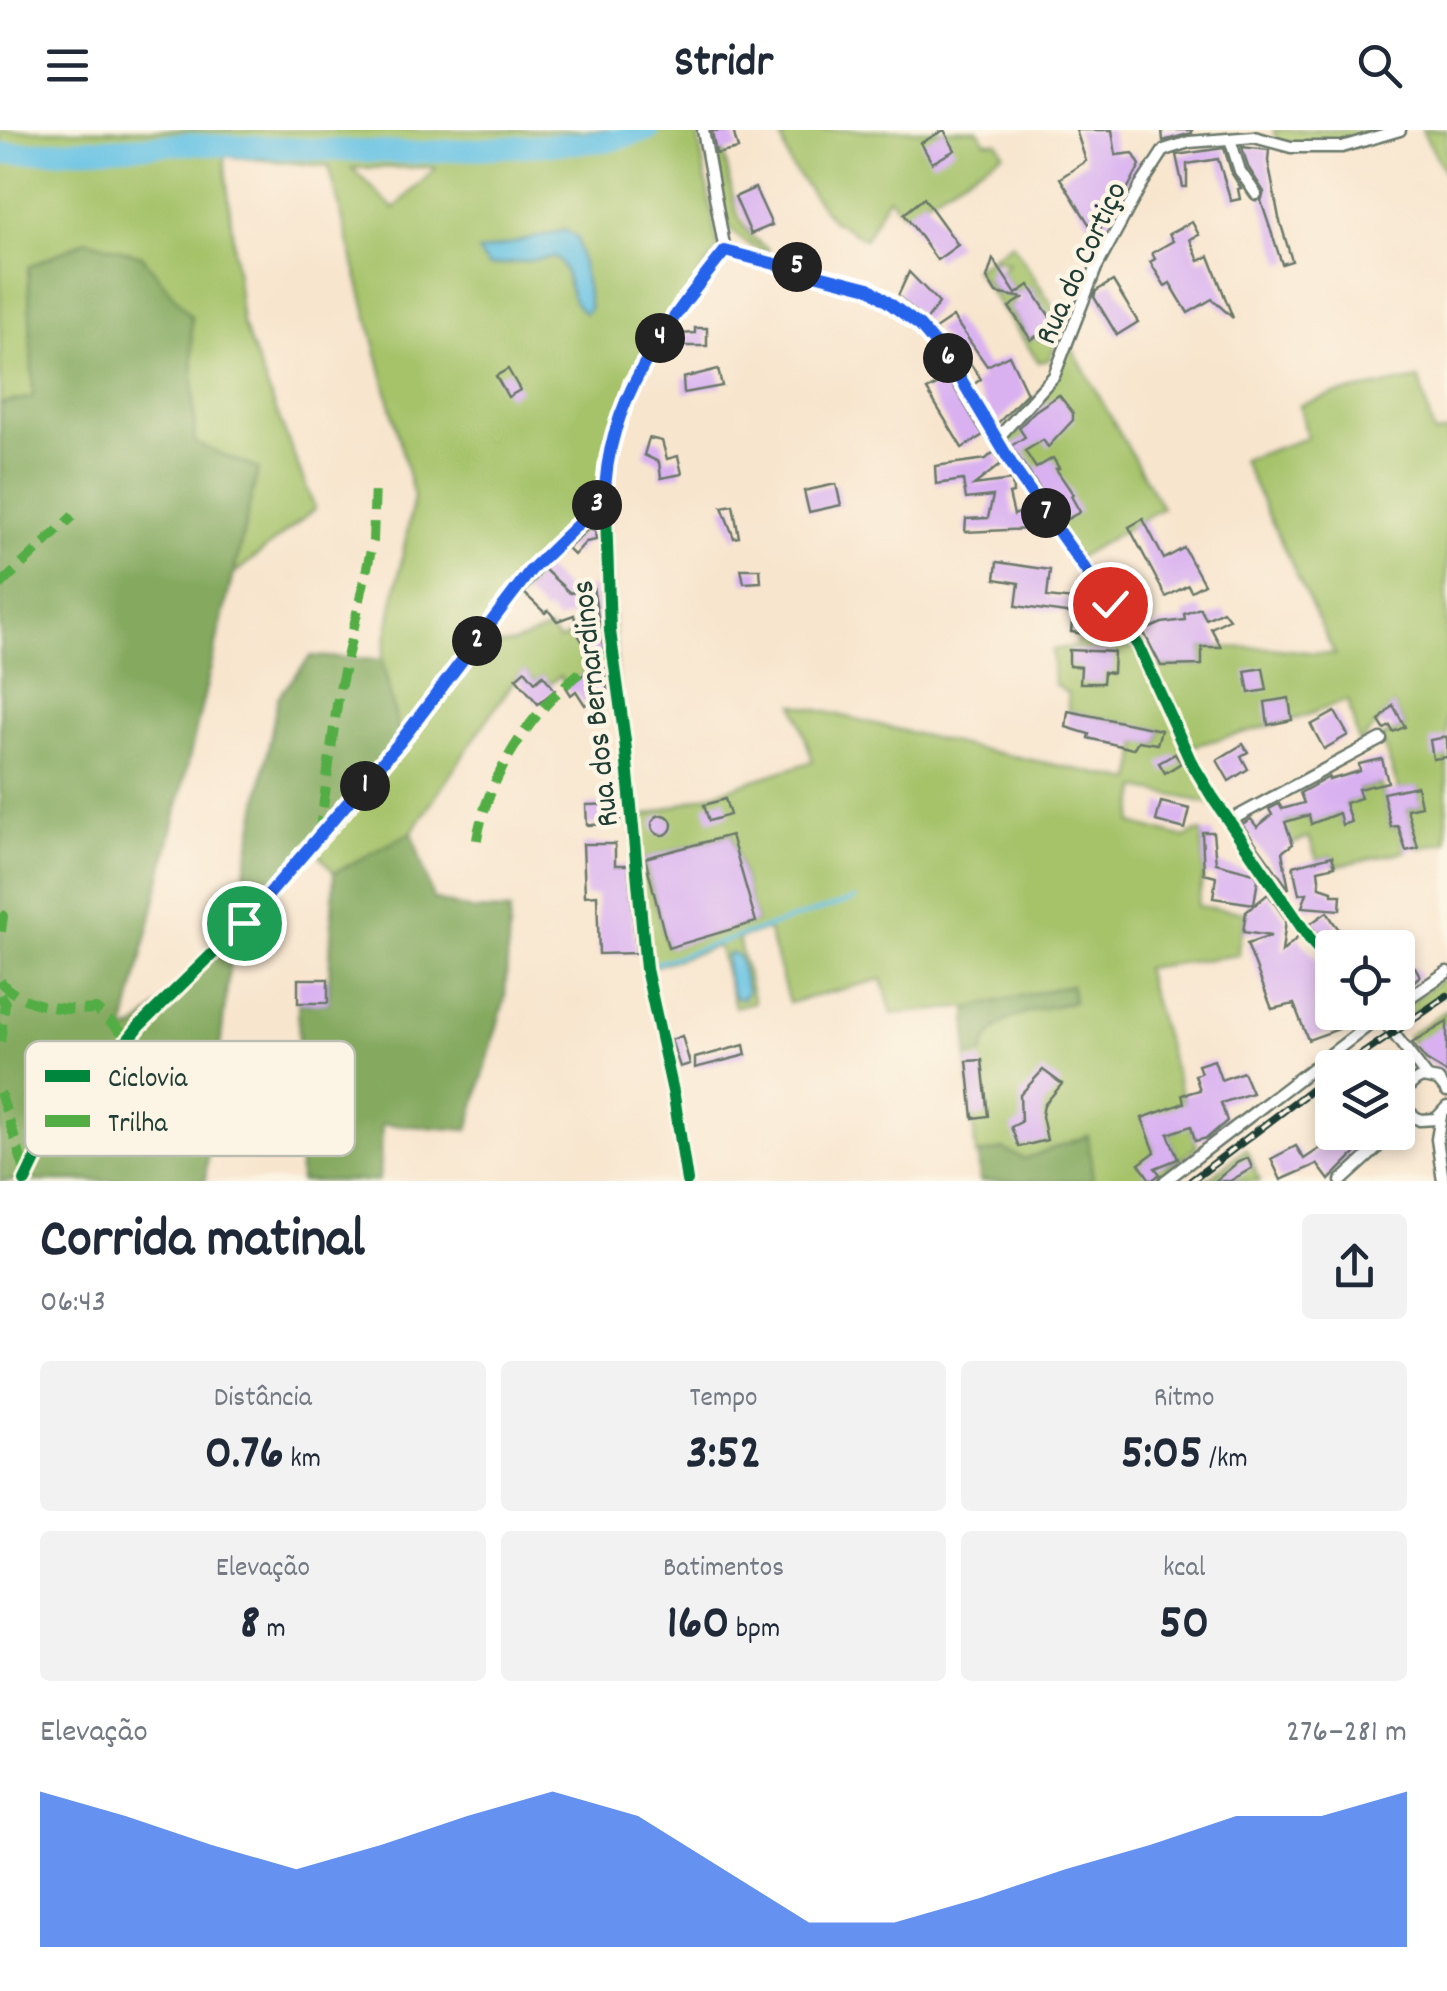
<!DOCTYPE html>
<html lang="pt">
<meta charset="utf-8">
<style>
body{margin:0;font-family:Dekko,sans-serif;background:#f2f2f3;color:#1f2937;height:100vh;display:flex;flex-direction:column;font-size:38px;white-space:nowrap}
*{box-sizing:border-box;margin:0}
p{font-size:32px;color:#747a83}
.icon{flex:none;width:55px;height:55px;fill:none;stroke:currentColor;stroke-width:2;stroke-linecap:round;stroke-linejoin:round}
.map{position:relative;height:1051px;overflow:hidden}
.details{display:flex;flex-direction:column;background:#fff;flex:1}
.details>*{flex:none}
.buttons{position:absolute;left:1315px;top:800px;display:grid;gap:20px}
.buttons a{display:grid;place-items:center;width:100px;height:100px;border-radius:10px;background:#fff;box-shadow:0 5px 15px #0003;font-size:50px}
.pin{position:absolute;display:grid;place-items:center;width:85px;height:85px;color:#fff;margin:-42px;border:5px solid #fff;border-radius:50%;box-shadow:0 2px 10px #0007}
.km{position:absolute;width:50px;height:50px;margin:-25px;border-radius:50%;background:#222;color:#fff;font-size:28px;line-height:50px;text-align:center}
.round{display:grid;place-items:center;flex:none;width:105px;height:105px;border-radius:10px;background:#f2f2f3}
.overview{display:flex;align-items:center;justify-content:space-between;height:170px;padding:0 40px}
h1{font-size:55px;font-weight:700;line-height:75px}
.metrics{display:grid;grid-template-columns:repeat(3,1fr);gap:15px;height:170px;padding:10px 40px}
.metrics div{display:grid;align-content:center;border-radius:10px;background:#f2f2f3;text-align:center}
.metrics b{font-size:50px;font-weight:700}
.metrics small{font-size:28px;font-weight:400}
.metrics p{font-size:28px}
.chart{height:280px;padding:20px 40px}
.chart p{display:flex;justify-content:space-between}
.chart svg{width:100%;height:180px;margin-top:10px;fill:#2563eb;opacity:.7}
header{display:flex;justify-content:space-between;align-items:center;height:130px;padding:0 40px;background:#fff;font-size:45px;font-weight:700}
.map>svg:first-child{display:block}
.green{fill:#a6c36a;stroke:#62804f;stroke-width:2.5;fill-rule:evenodd}
.forest{fill:#84a95e;stroke:#527349;stroke-width:2.5}
.water{fill:#66c2e4;stroke:#42808c;stroke-width:2.5}
.lines{fill:none;stroke-linecap:round;stroke-linejoin:round}
.stream{stroke:#66c2e4;stroke-width:4}
.river{stroke:#66c2e4;stroke-width:22}
.building{fill:#d9b1f1}
.minor-casing{stroke:#6b786a;stroke-width:15}
.minor{stroke:#fff;stroke-width:10}
.rail-casing{stroke:#1f3d34;stroke-width:8}
.rail{stroke:#fcf5e5;stroke-width:4;stroke-dasharray:11;stroke-linecap:butt}
.quiet{stroke:#52ad45;stroke-width:10;stroke-dasharray:20 10;stroke-linecap:butt}
.cycleway-casing{stroke:#fcf5e5;stroke-width:19}
.cycleway{stroke:#00873e;stroke-width:12}
.route-casing{stroke:#fff;stroke-width:20}
.route{stroke:#2563eb;stroke-width:12}
.labels{text-anchor:middle;stroke-width:9;stroke-linejoin:round;paint-order:stroke}
.street-label{font-size:32px;fill:#1f3d34;stroke:#fcf5e5}
.key{fill:#fcf5e5;stroke:#babeb0;stroke-width:2.5}
.key-label{font-size:28px;fill:#1f3d34}
</style>
<header><svg class="icon" aria-label="menu" viewBox="0 0 24 24"><path d="M4 6h16M4 12h16M4 18h16"/></svg>Stridr<svg class="icon" aria-label="search" viewBox="0 0 24 24"><circle cx="10" cy="10" r="6"/><path d="M15 15l6 6"/></svg></header>
<div class="map">
<svg width="1447" height="1051" viewBox="0 0 1447 1051">
<rect width="100%" height="100%" fill="#fcf5e5"/>
<filter id="ink" filterUnits="userSpaceOnUse"><feTurbulence type="fractalNoise" baseFrequency=".01" numOctaves="2"/><feDisplacementMap in="SourceGraphic" scale="20" xChannelSelector="R" yChannelSelector="G"/><feConvolveMatrix kernelMatrix="1 2 1 2 8 2 1 2 1" color-interpolation-filters="sRGB"/></filter>
<filter id="wash" filterUnits="userSpaceOnUse"><feTurbulence type="fractalNoise" baseFrequency=".0048" numOctaves="4" result="noise"/><feDisplacementMap in="SourceGraphic" scale="40" xChannelSelector="R" yChannelSelector="G"/><feGaussianBlur stdDeviation="2.25" result="paint"/><feColorMatrix in="noise" values="0 0 0 0 0 0 0 0 0 0 0 0 0 0 0 0 0 1.4 0 .05"/><feComposite in="paint" operator="in"/></filter>
<g filter="url(#wash)">
<rect width="100%" height="100%" fill="#f8e5ce"/>
<g class="green">
<path d="M0,0H697L718,118L679,174L632,252L605,355L618,559H608L604,548L608,542L601,533L566,557L560,546L550,554L542,546L535,552L525,541L516,548L484,594L412,702L334,743L313,716L401,612L382,530L414,367L329,36L224,26L242,193L315,379L234,444L258,339L195,314L191,187L33,267L0,274ZM352,38L435,37L436,38L394,79ZM565,100L577,108L590,178L585,183L568,155L565,135L555,127L489,136L479,122ZM590,391L596,392L601,503L607,520L593,527L580,508L583,506L576,502L559,511L550,499L513,513L477,519L542,438Z"/>
<polygon points="779,0 978,0 986,12 998,12 1004,23 904,84 888,67 865,109 832,90 791,36"/>
<polygon points="1273,0 1395,0 1342,16 1278,13"/>
<polygon points="1422,0 1447,0 1447,46"/>
<path d="M724,24C735,66 729,94 769,120L767,123C716,104 720,75 714,27Z"/>
<path d="M1012,113L1064,193L1049,230L1039,232L974,139ZM993,129L1008,133L1000,141L1016,164L1030,156L1057,200L1042,210L1038,205L1030,210L1009,178L1015,173L1010,165L996,163L988,149Z"/>
<polygon points="1068,211 1162,378 1077,428 997,309 1050,253"/>
<path d="M1419,249L1434,304L1447,301V712L1418,718L1407,679L1421,676L1417,657L1399,660L1381,608L1405,597L1393,576L1359,614L1348,570L1299,588L1185,618L1218,675L1138,658L1132,693L1185,708L1194,702H1202L1204,744L1197,776L1246,782L1238,818L1239,825L1144,838L1197,1016L1156,1051H1093L1087,1006L1024,1029L1004,1019L976,1025L967,927L982,924C991,882 1036,881 1072,872L1070,855L983,876L892,884L882,849L789,873L768,799L738,809L754,872L735,877L718,816L646,839L632,690L813,631L794,574L974,618L1133,651L1138,611L1157,614L1161,600L1068,581V564L1054,554L1052,520L1076,516L1078,506L1138,515L1150,538L1202,535V517L1271,518L1335,525L1242,330L1307,308L1300,275L1331,265ZM731,704L756,792L668,817L643,729ZM1143,988L1176,1001L1168,1004L1178,1029L1166,1034L1156,1024Z"/>
<polygon points="1381,654 1391,697 1398,696 1406,721 1335,736 1332,726 1317,730 1309,707 1293,714 1277,695 1308,685 1311,693 1339,683 1342,694 1350,692 1345,673 1360,668 1359,659"/>
<polygon points="1447,845 1447,860 1394,896 1392,887"/>
<polygon points="1447,880 1447,943 1422,925 1407,906"/>
<polygon points="1246,1019 1260,1051 1206,1051"/>
</g>
<g class="forest">
<polygon points="87,110 142,126 191,187 195,313 258,339 124,902 137,897 233,804 278,567 311,526 382,530 401,612 233,804 205,1051 0,1051 0,274 33,267 28,137"/>
<polygon points="412,702 433,769 471,780 510,781 505,868 468,1000 382,994 379,1051 300,1051 298,873 328,873 334,743"/>
<path d="M1071,855L1073,872C1037,881 991,882 982,925L967,927V878Z"/>
<polygon points="1088,1006 1093,1051 980,1051 978,1025 1004,1019 1024,1029"/>
</g>
<g class="water">
<path d="M565,100L577,108L590,179L585,183C564,169 573,142 555,127L489,136L478,122Z"/>
<path d="M733,823L739,827L747,861L743,868H736C727,857 726,839 726,825Z"/>
</g>
<g class="lines">
<polyline class="stream" points="650,835 855,769"/>
<polyline class="river" points="0,24 182,14 408,23 610,11 648,0"/>
</g>
<g id="blocks">
<g class="building">
<polygon points="733,0 738,19 716,24 712,1"/>
<polygon points="944,0 955,20 932,33 921,13"/>
<polygon points="1076,0 1112,0 1116,25 1133,23 1140,35 1110,92 1094,102 1060,48 1086,31"/>
<polygon points="1162,0 1192,0 1192,3 1163,11"/>
<polygon points="1242,17 1269,20 1268,31 1279,88 1292,131 1282,134 1261,71 1264,62 1248,37"/>
<polygon points="1224,18 1232,44 1241,58 1238,59 1240,69 1231,71 1218,29 1187,34 1187,57 1183,57 1176,25"/>
<polygon points="755,58 772,95 751,104 735,67"/>
<polygon points="924,68 958,115 937,130 904,84"/>
<polygon points="1192,92 1199,105 1190,109 1199,131 1209,126 1233,188 1212,169 1188,183 1170,153 1165,156 1150,132 1155,129 1152,123 1173,111 1169,104"/>
<polygon points="993,129 1016,164 1029,155 1058,199 1042,210 1038,205 1031,210 1009,177 1023,168 996,163 987,148"/>
<polygon points="909,142 939,173 926,191 898,166"/>
<polygon points="1113,151 1138,192 1117,205 1094,167 1096,161"/>
<polygon points="953,187 987,236 1009,225 1027,263 997,294 973,255 981,249 963,223 957,228 935,199"/>
<polygon points="695,198 707,198 707,216 680,216 679,204 695,203"/>
<polygon points="508,239 520,260 508,267 496,246"/>
<polygon points="718,239 722,256 684,263 683,248"/>
<polygon points="949,249 983,305 962,318 927,260"/>
<polygon points="1059,265 1073,283 1073,290 1048,317 1043,310 1025,321 1036,338 1053,328 1059,338 1056,339 1073,364 1071,366 1080,382 1062,392 1011,316 1025,307 1019,298 1035,281"/>
<polygon points="649,308 662,311 667,329 678,326 682,344 661,348 659,332 644,325"/>
<polygon points="994,322 1001,334 974,355 1012,350 1013,363 1009,364 1014,385 1031,378 1040,391 1030,399 965,402 966,389 988,388 993,366 966,369 963,350 936,354 935,336 986,329"/>
<polygon points="836,354 841,375 809,382 804,361"/>
<polygon points="733,375 739,407 734,408 722,377"/>
<polygon points="1143,389 1164,429 1184,418 1204,454 1191,461 1188,455 1166,467 1129,397"/>
<polygon points="588,399 595,401 596,410 586,412 574,425 567,418"/>
<polygon points="997,432 1050,440 1047,467 1083,471 1083,499 1104,488 1111,496 1096,506 1071,502 1073,484 1016,476 1019,453 995,449"/>
<polygon points="544,439 570,463 593,457 604,522 593,528 579,506 574,485 557,491 548,480 545,483 524,463"/>
<polygon points="741,439 760,439 761,452 744,453"/>
<polygon points="1200,478 1206,489 1223,481 1229,489 1211,498 1221,517 1202,517 1202,535 1161,536 1143,501 1162,493 1185,490 1184,484"/>
<polygon points="1069,520 1114,522 1113,543 1104,542 1103,553 1080,553 1081,537 1069,536"/>
<polygon points="601,532 607,541 604,548 608,559 585,575 576,561 571,565 566,557"/>
<polygon points="1263,538 1267,560 1249,563 1245,541"/>
<polygon points="525,540 535,552 543,545 555,560 538,574 516,548"/>
<polygon points="1289,568 1292,590 1268,595 1265,572"/>
<polygon points="1393,575 1405,597 1393,602 1390,596 1384,599 1379,591"/>
<polygon points="1068,581 1161,600 1157,614 1138,611 1133,619 1088,608 1089,604 1066,597"/>
<polygon points="1335,582 1348,605 1324,619 1311,595"/>
<polygon points="1447,607 1447,627 1433,629 1430,610"/>
<polygon points="1243,614 1248,622 1241,626 1248,639 1229,651 1217,630"/>
<polygon points="1175,624 1181,633 1165,643 1159,633"/>
<polygon points="1382,629 1388,652 1358,659 1361,668 1345,673 1351,692 1342,695 1339,683 1311,694 1309,685 1285,692 1293,714 1282,722 1289,759 1242,694 1251,689 1257,697 1272,685 1269,679 1279,674 1282,679 1304,673 1300,663 1329,647 1329,650 1360,641 1359,634"/>
<polygon points="1417,656 1421,676 1407,679 1418,718 1406,721 1398,696 1391,697 1383,663"/>
<polygon points="725,669 730,685 709,691 704,675"/>
<polygon points="1161,672 1190,679 1185,699 1156,691"/>
<polygon points="619,674 620,694 587,695 586,675"/>
<circle cx="662" cy="695" r="10"/>
<polygon points="1202,702 1213,702 1216,733 1254,743 1258,749 1254,774 1213,768 1216,747 1204,744"/>
<polygon points="731,705 756,792 668,818 645,728"/>
<polygon points="583,714 615,714 615,735 628,735 636,823 599,824 597,765 585,766"/>
<polygon points="1332,726 1335,736 1318,740 1320,757 1332,761 1332,765 1341,765 1340,780 1302,777 1307,763 1299,764 1293,736"/>
<polygon points="1268,764 1286,790 1282,822 1298,807 1326,840 1332,843 1332,882 1358,882 1339,899 1308,910 1294,874 1272,879 1247,814 1271,806 1243,802 1246,782"/>
<polygon points="1327,782 1334,793 1354,818 1332,818 1332,822 1319,807 1310,794"/>
<polygon points="1398,818 1409,840 1415,837 1420,846 1404,860 1398,849"/>
<rect x="298" y="849" width="30" height="24"/>
<polygon points="1447,892 1447,943 1426,930 1412,913"/>
<polygon points="682,906 690,934 680,937 671,910"/>
<polygon points="744,915 746,925 695,938 695,928"/>
<polygon points="982,930 988,986 973,988 967,931"/>
<polygon points="1214,930 1221,950 1243,942 1252,963 1221,973 1227,991 1207,1008 1195,1011 1191,996 1168,1004 1178,1029 1155,1038 1160,1044 1151,1051 1139,1034 1155,1022 1142,988 1184,973 1182,965 1200,960 1195,945 1201,943 1198,935"/>
<polygon points="1043,940 1062,954 1044,975 1042,986 1047,1010 1019,1017 1011,997 1021,992 1020,965"/>
<polygon points="1332,989 1332,1002 1377,1002 1329,1050 1317,1034 1281,1050 1271,1029 1296,1016 1304,1029 1325,1015 1320,992"/>
<polygon points="1248,1028 1252,1038 1230,1051 1215,1051 1238,1032"/>
</g>
</g>
</g>
<g filter="url(#ink)">
<use href="#blocks" fill-opacity="0" stroke="#6b786a" stroke-width="2.5"/>
<g class="lines">
<defs>
<g id="minor">
<polyline points="703,0 725,121"/>
<polyline points="1230,9 1240,41 1256,64"/>
<polyline points="725,121 869,158 894,174 938,214 1017,343 1138,515 1190,630 1213,668 1312,812 1332,834"/>
<polyline points="997,309 1054,246 1096,138 1140,57 1164,20 1189,12 1254,7 1291,17 1342,17 1400,0"/>
<polyline points="1229,691 1381,609"/>
<polyline points="1398,875 1447,842"/>
<polyline points="1378,883 1427,947"/>
<path d="M1447,961L1438,950L1422,947C1400,957 1399,979 1420,990L1436,989L1447,977"/>
<polyline points="1441,986 1437,1009 1443,1051"/>
<polyline points="25,1051 38,1024 140,895 244,793 342,684 401,612 529,441 605,368"/>
<polyline points="687,1051 674,966 646,839 625,611 610,501 605,355 608,327 632,252 681,175 725,121"/>
<polyline points="1165,1051 1386,882"/>
<polyline points="1341,1051 1375,1020 1388,1002"/>
</g>
</defs>
<use href="#minor" class="minor-casing"/>
<use href="#minor" class="minor"/>
<defs>
<g id="rail">
<polyline points="1342,938 1447,866"/>
<polyline points="1191,1051 1332,944"/>
</g>
</defs>
<use href="#rail" class="rail-casing"/>
<use href="#rail" class="rail"/>
<g class="quiet">
<polyline points="0,455 73,386"/>
<polyline points="319,707 338,568 373,411 375,353"/>
<path d="M477,710C487,641 550,551 613,522"/>
<polyline points="0,783 3,786 0,809"/>
<path d="M0,851C19,876 66,882 96,879L123,903L138,896"/>
<polyline points="0,865 5,873 0,912"/>
<polyline points="0,962 27,1047"/>
</g>
<defs>
<g id="cycleway">
<polyline points="25,1051 38,1024 140,895 244,793 342,684 401,612 529,441 605,368"/>
<polyline points="687,1051 674,966 646,839 625,611 610,501 605,355 608,327 632,252 681,175 725,121 869,158 894,174 938,214 1017,343 1138,515 1190,630 1213,668 1312,812 1332,834"/>
</g>
</defs>
<use href="#cycleway" class="cycleway-casing"/>
<use href="#cycleway" class="cycleway"/>
</g>
</g>
<g class="lines" filter="url(#ink)">
<defs>
<path id="route" d="M244,793L400,612L530,441L605,368C605,272 668,192 725,121L869,158L920,196L952,234L1017,343L1110,474"/>
</defs>
<use href="#route" class="route-casing"/>
<use href="#route" class="route"/>
</g>
<g class="labels">
<g class="street-label">
<text transform="translate(1079 132) rotate(-65)" y="11">Rua do Cortiço</text>
<text transform="translate(593 574) rotate(-96)" y="11">Rua dos Bernardinos</text>
</g>
</g>
<rect x="25" y="911" width="330" height="115" rx="15" class="key"/>
<rect x="45" y="940" width="45" height="12" fill="#00873e"/>
<rect x="45" y="985" width="45" height="12" fill="#52ad45"/>
<g class="key-label">
<text x="108" y="956">Ciclovia</text>
<text x="108" y="1001">Trilha</text>
</g>
</svg>
<div class="buttons">
<a><svg class="icon" aria-label="locate" viewBox="0 0 24 24"><circle cx="12" cy="12" r="6"/><path d="M12 2v4M12 18v4M2 12h4M18 12h4"/></svg></a>
<a><svg class="icon" aria-label="layers" viewBox="0 0 24 24"><path d="M12 4l9 5-9 5-9-5zM3 14l9 5 9-5"/></svg></a>
</div>
<div class="pin" style="left:244px;top:793px;background:#1e9e55"><svg class="icon" aria-label="arrive" viewBox="0 0 24 24"><path d="M6 21V4h12l-3 4 3 4H6"/></svg></div>
<div class="pin" style="left:1110px;top:474px;background:#d93025"><svg class="icon" aria-label="check" viewBox="0 0 24 24"><path d="M5 12l5 5 9-10"/></svg></div>
<b class="km" style="left:365px;top:656px">1</b>
<b class="km" style="left:477px;top:511px">2</b>
<b class="km" style="left:597px;top:375px">3</b>
<b class="km" style="left:660px;top:208px">4</b>
<b class="km" style="left:797px;top:137px">5</b>
<b class="km" style="left:948px;top:228px">6</b>
<b class="km" style="left:1046px;top:383px">7</b>
</div>
<section class="details">
<div class="overview"><div><h1>Corrida matinal</h1><p>06:43</p></div><a class="round"><svg class="icon" aria-label="share" viewBox="0 0 24 24"><path d="M12 15V3M7 8l5-5 5 5M5 13v7h14v-7"/></svg></a></div>
<div class="metrics">
<div><p>Distância</p><b>0.76<small> km</small></b></div>
<div><p>Tempo</p><b>3:52</b></div>
<div><p>Ritmo</p><b>5:05<small> /km</small></b></div>
</div>
<div class="metrics">
<div><p>Elevação</p><b>8<small> m</small></b></div>
<div><p>Batimentos</p><b>160<small> bpm</small></b></div>
<div><p>kcal</p><b>50</b></div>
</div>
<div class="chart"><p><span>Elevação</span>276–281 m</p>
<svg viewBox="0 0 160 44" preserveAspectRatio="none"><path d="M0 44V6L10 12L20 19L30 25L40 19L50 12L60 6L70 12L80 25L90 38L100 38L110 32L120 25L130 19L140 12L150 12L160 6V44z"/></svg>
</div>
</section>
